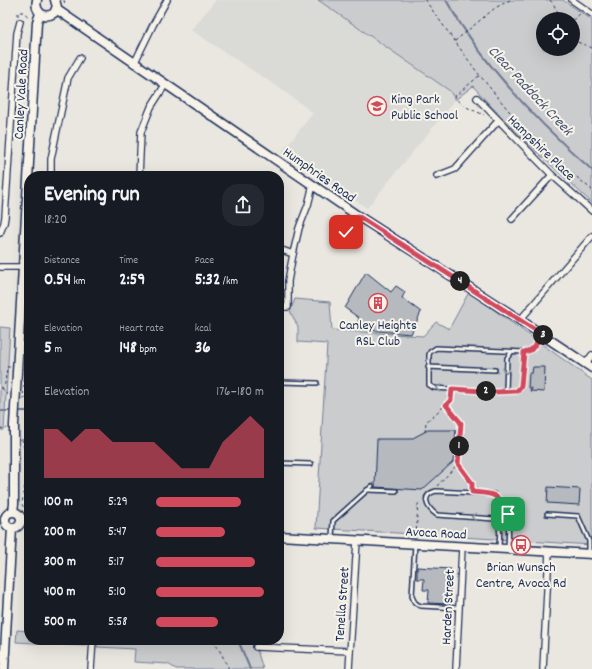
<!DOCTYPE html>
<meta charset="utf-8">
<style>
body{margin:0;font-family:Dekko,sans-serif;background:#242831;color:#f1f3f6;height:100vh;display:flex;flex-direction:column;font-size:15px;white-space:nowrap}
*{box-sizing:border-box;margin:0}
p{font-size:13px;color:#9ea1a6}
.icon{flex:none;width:22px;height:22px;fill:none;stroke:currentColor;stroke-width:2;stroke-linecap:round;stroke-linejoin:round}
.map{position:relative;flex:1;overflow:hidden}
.sheet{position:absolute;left:24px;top:171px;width:260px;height:474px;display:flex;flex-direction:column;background:#171b24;border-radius:16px;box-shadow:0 4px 16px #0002}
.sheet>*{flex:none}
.buttons{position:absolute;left:536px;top:12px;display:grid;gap:8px}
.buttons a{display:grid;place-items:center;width:44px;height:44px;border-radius:50%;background:#171b24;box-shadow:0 4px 16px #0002;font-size:20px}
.pin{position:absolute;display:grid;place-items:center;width:34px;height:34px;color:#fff;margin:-17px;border-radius:8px;box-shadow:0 2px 6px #0006}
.km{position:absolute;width:20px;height:20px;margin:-10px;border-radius:50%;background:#222;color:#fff;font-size:11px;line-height:20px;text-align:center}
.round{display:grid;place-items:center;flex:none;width:42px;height:42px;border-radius:16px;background:#242831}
.overview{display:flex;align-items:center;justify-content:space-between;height:68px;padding:0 20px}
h1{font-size:22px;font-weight:700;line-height:30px}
.figures{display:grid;grid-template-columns:repeat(3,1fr);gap:6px;height:68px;padding:4px 20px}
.figures div{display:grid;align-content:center}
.figures b{font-size:17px;font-weight:700}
.figures small{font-size:11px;font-weight:400}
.figures p{font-size:11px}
.chart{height:112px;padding:8px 20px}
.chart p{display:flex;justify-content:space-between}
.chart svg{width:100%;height:72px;margin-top:4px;fill:#d1495b;opacity:.7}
ul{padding:0 20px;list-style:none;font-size:13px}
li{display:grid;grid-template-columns:64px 48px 1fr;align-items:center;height:30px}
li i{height:10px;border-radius:5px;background:#d1495b}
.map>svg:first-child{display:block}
.built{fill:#dadad6}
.green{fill:#cbcccd;stroke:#737e96;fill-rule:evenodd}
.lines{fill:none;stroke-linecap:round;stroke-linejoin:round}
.stream{stroke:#6d7892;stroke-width:2}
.building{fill:#b6babf;stroke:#1b2f5e}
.lane-casing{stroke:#1b2f5e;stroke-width:6}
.street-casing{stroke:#1b2f5e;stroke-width:8}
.secondary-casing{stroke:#1b2f5e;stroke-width:11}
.path{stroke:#1b2f5e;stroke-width:1;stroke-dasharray:3 3;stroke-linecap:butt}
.lane{stroke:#f7f3e8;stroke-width:3}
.street{stroke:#f7f3e8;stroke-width:5.5}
.secondary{stroke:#f7f3e8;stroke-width:8}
.oneway{stroke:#8991a3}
.route-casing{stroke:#fff;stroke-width:8}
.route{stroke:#d1495b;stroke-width:5}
.labels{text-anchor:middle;stroke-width:4;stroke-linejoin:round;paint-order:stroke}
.street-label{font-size:14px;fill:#1b2f5e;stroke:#f7f3e8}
.poi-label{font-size:14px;fill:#1b2f5e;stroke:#f7f3e8}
.water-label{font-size:15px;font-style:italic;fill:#445378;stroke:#f7f3e8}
</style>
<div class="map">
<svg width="592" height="669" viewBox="0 0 592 669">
<rect width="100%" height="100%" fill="#eae7e0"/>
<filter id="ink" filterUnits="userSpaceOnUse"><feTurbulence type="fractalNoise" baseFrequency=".025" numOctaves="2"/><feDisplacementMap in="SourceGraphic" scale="8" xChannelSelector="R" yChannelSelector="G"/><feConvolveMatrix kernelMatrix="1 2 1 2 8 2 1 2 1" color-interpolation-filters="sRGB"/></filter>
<g filter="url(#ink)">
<polygon class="built" points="216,0 318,0 450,91 455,100 367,208 282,152 313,113 281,89 191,30"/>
<g class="green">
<path d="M318,0H563L592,20V203C551,165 509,128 473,86L455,100L450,91ZM543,19H573V49H543Z"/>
<polygon points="469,292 592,380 592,545 316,528 327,344 298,342 298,327 290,311 295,299 330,302 332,330 423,336 436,322 449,329"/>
<polygon points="0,327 10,328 4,430 0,430"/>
<polygon points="17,630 29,631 29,640 87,640 86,646 16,642"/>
<polygon points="98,640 256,640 256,647 263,669 176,669 168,664 134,662 135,649 97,647"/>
</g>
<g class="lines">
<g class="stream">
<path d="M446,0C483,65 536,121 592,170"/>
<polyline points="0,411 12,411"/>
<polyline points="16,411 29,411"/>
<polyline points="238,640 250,669"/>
</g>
</g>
<g class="building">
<polygon points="366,272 391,292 396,286 405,292 402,298 421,312 411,334 356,329 359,318 345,308"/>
<polygon points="533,367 545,367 544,392 530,391 531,388 528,388 529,373 532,373"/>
<polygon points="428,430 456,430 453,462 422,490 375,487 377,439 411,439"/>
<polygon points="548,487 580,489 579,505 547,503"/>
<polygon points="417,567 451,569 449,604 428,603 429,590 423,590 424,579 417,579"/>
</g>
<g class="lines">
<defs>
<g id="lane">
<polyline points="346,232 357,217"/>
<polyline points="524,352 521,386 517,391 497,392 434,388 429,385 429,355 430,352 436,348 524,352 531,350 542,337"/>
<polyline points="428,367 495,370"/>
<polyline points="279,382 317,383"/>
<polyline points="506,391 507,358 511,353"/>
<polyline points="279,463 311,464"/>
<polyline points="367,490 396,491"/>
<polyline points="547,514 578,516 589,541 589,552"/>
<polyline points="332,537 333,521 372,486"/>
<path d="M415,544L412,596C414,602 415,604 421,606L459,608"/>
<path d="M499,547C499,538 502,526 495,519L437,515C427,508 420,495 436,491L494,494C511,511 509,526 508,548"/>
</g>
<g id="street">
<polyline points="572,0 592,14"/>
<polyline points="134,64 153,25 167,0"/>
<polyline points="477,98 552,175 592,211"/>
<polyline points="51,176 51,159 68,78 80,58"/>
<polyline points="139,176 141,132 151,107 165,85"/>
<polyline points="437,176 455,169 498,121"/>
<polyline points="512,219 552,175"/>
<polyline points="0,233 4,223 5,217 17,33 20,22"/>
<polyline points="279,249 293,254"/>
<polyline points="0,267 23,267"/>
<polyline points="279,307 288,307 288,281 293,254 299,228 308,205 313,185"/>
<polyline points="520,320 592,236"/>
<polyline points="585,364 592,355"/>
<polyline points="256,647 350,651"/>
<polyline points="91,669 93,640"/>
<polyline points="349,669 357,541"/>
<polyline points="456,669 462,547"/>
<polyline points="543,669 549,552"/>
</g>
<g id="secondary">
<path d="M37,0C34,11 44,20 54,13L57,7L55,0"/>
<polyline points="56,9 358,216 520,320 592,368"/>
<polyline points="13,511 14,504 14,425 37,22 40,14"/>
<circle cx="13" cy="520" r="8"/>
<polyline points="21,519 29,520"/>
<polyline points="279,536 592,554"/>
<polyline points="4,669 12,528"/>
</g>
</defs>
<use href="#lane" class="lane-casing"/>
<use href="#street" class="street-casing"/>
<use href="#secondary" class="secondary-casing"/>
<g class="path">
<polyline points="64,0 65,5"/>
<polyline points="425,0 477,72 523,128 540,146 592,190"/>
<polyline points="550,0 554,5 561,19"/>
<polyline points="18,16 18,12 23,12 30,18"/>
<polyline points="573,20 581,13"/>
<polyline points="573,39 575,41 592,48"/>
<polyline points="455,41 495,8 510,0"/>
<path d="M479,76L455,96C459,106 474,110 484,115"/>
<polyline points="0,388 2,388 5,384 7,367 10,367"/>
<polyline points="2,388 8,396"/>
<polyline points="25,397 29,398"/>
<polyline points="23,400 25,368"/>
<polyline points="445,405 461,423 458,464 472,483 472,488"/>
<polyline points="0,428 5,429 7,428"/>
<polyline points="425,432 426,422 451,400 451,394"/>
<polyline points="22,439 26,457 26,478 22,504 25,510 29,512"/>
<polyline points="437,486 457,465"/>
<polyline points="416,536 418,504 421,502"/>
<polyline points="213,640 221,653 229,669"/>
</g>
<use href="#lane" class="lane"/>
<use href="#street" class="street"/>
<use href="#secondary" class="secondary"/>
</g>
<defs><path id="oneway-chevron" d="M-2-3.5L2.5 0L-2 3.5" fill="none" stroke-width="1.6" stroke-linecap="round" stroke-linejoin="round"/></defs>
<g class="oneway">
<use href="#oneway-chevron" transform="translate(506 371) rotate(91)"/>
<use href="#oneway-chevron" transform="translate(439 388) rotate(-175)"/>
<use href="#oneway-chevron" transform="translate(474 517) rotate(-176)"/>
</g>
</g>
<g class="lines" filter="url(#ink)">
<defs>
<path id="route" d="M346,232L358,216L543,335L531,350L524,352L521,386L517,391L497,392L452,389L451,400L446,405L461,423L458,464L472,483V492C494,494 497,492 508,514"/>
</defs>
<use href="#route" class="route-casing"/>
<use href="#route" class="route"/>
</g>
<defs>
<symbol id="school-ring" viewBox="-11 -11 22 22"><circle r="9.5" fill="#f7f3e8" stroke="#d1495b" stroke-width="1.5"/><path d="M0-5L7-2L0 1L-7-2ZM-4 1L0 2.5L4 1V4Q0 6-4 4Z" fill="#d1495b"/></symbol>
<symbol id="building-ring" viewBox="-11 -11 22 22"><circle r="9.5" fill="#f7f3e8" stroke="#d1495b" stroke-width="1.5"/><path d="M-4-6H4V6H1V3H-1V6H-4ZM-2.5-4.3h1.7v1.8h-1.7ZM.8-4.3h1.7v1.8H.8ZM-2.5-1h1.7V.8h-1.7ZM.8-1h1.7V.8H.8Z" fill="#d1495b"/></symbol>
<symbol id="bus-ring" viewBox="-11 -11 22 22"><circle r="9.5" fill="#f7f3e8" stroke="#d1495b" stroke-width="1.5"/><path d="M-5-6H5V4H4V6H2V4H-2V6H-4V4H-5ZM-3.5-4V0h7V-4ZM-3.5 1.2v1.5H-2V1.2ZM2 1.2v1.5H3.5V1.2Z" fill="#d1495b"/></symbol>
</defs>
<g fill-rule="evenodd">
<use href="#school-ring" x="366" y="95" width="22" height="22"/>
<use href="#building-ring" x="367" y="292" width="22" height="22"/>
<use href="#bus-ring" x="510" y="534" width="22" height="22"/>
</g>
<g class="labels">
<g class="street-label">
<text transform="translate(20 94) rotate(-87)" y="5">Canley Vale Road</text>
<text transform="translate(542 147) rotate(44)" y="5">Hampshire Place</text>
<text transform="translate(320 174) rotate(35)" y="5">Humphries Road</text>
<text transform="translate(436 532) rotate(3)" y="5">Avoca Road</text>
<text transform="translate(341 604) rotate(-86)" y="5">Tenella Street</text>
<text transform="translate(447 607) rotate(-87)" y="5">Harden Street</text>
</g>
<g class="poi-label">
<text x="391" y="103" text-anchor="start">King Park<tspan x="391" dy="16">Public School</tspan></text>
<text x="378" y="329">Canley Heights<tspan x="378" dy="16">RSL Club</tspan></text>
<text x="521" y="571">Brian Wunsch<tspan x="521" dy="16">Centre, Avoca Rd</tspan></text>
</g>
<g class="water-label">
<text transform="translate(531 90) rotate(47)" y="5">Clear Paddock Creek</text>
</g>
</g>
</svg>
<div class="buttons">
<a><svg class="icon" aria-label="locate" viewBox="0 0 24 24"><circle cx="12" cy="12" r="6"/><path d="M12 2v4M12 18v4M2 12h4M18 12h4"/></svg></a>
</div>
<div class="pin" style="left:508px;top:514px;background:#1e9e55"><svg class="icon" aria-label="arrive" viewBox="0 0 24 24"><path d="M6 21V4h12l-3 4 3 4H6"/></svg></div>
<div class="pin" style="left:346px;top:232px;background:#d93025"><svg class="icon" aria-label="check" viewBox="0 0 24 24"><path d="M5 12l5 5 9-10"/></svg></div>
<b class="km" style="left:459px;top:446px">1</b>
<b class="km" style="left:486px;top:391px">2</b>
<b class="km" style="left:543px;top:335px">3</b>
<b class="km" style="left:460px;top:281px">4</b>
<section class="sheet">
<div class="overview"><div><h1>Evening run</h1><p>18:20</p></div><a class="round"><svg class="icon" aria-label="share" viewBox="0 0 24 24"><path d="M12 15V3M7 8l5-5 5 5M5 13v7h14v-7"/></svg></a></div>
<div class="figures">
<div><p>Distance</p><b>0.54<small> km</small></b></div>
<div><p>Time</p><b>2:59</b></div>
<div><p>Pace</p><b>5:32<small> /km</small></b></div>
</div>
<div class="figures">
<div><p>Elevation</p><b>5<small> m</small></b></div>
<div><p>Heart rate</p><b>148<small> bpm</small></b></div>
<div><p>kcal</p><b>36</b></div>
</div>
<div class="chart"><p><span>Elevation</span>176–180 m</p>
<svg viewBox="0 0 160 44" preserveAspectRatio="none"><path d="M0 44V14L10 14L20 22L30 14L40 14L50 22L60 22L70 22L80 22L90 30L100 38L110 38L120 38L130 22L140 14L150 6L160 14V44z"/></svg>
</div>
<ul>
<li><b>100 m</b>5:29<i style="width:79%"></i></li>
<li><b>200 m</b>5:47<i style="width:64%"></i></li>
<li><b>300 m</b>5:17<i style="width:92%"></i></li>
<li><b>400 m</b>5:10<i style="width:100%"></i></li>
<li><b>500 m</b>5:58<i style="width:57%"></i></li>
</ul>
</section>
</div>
